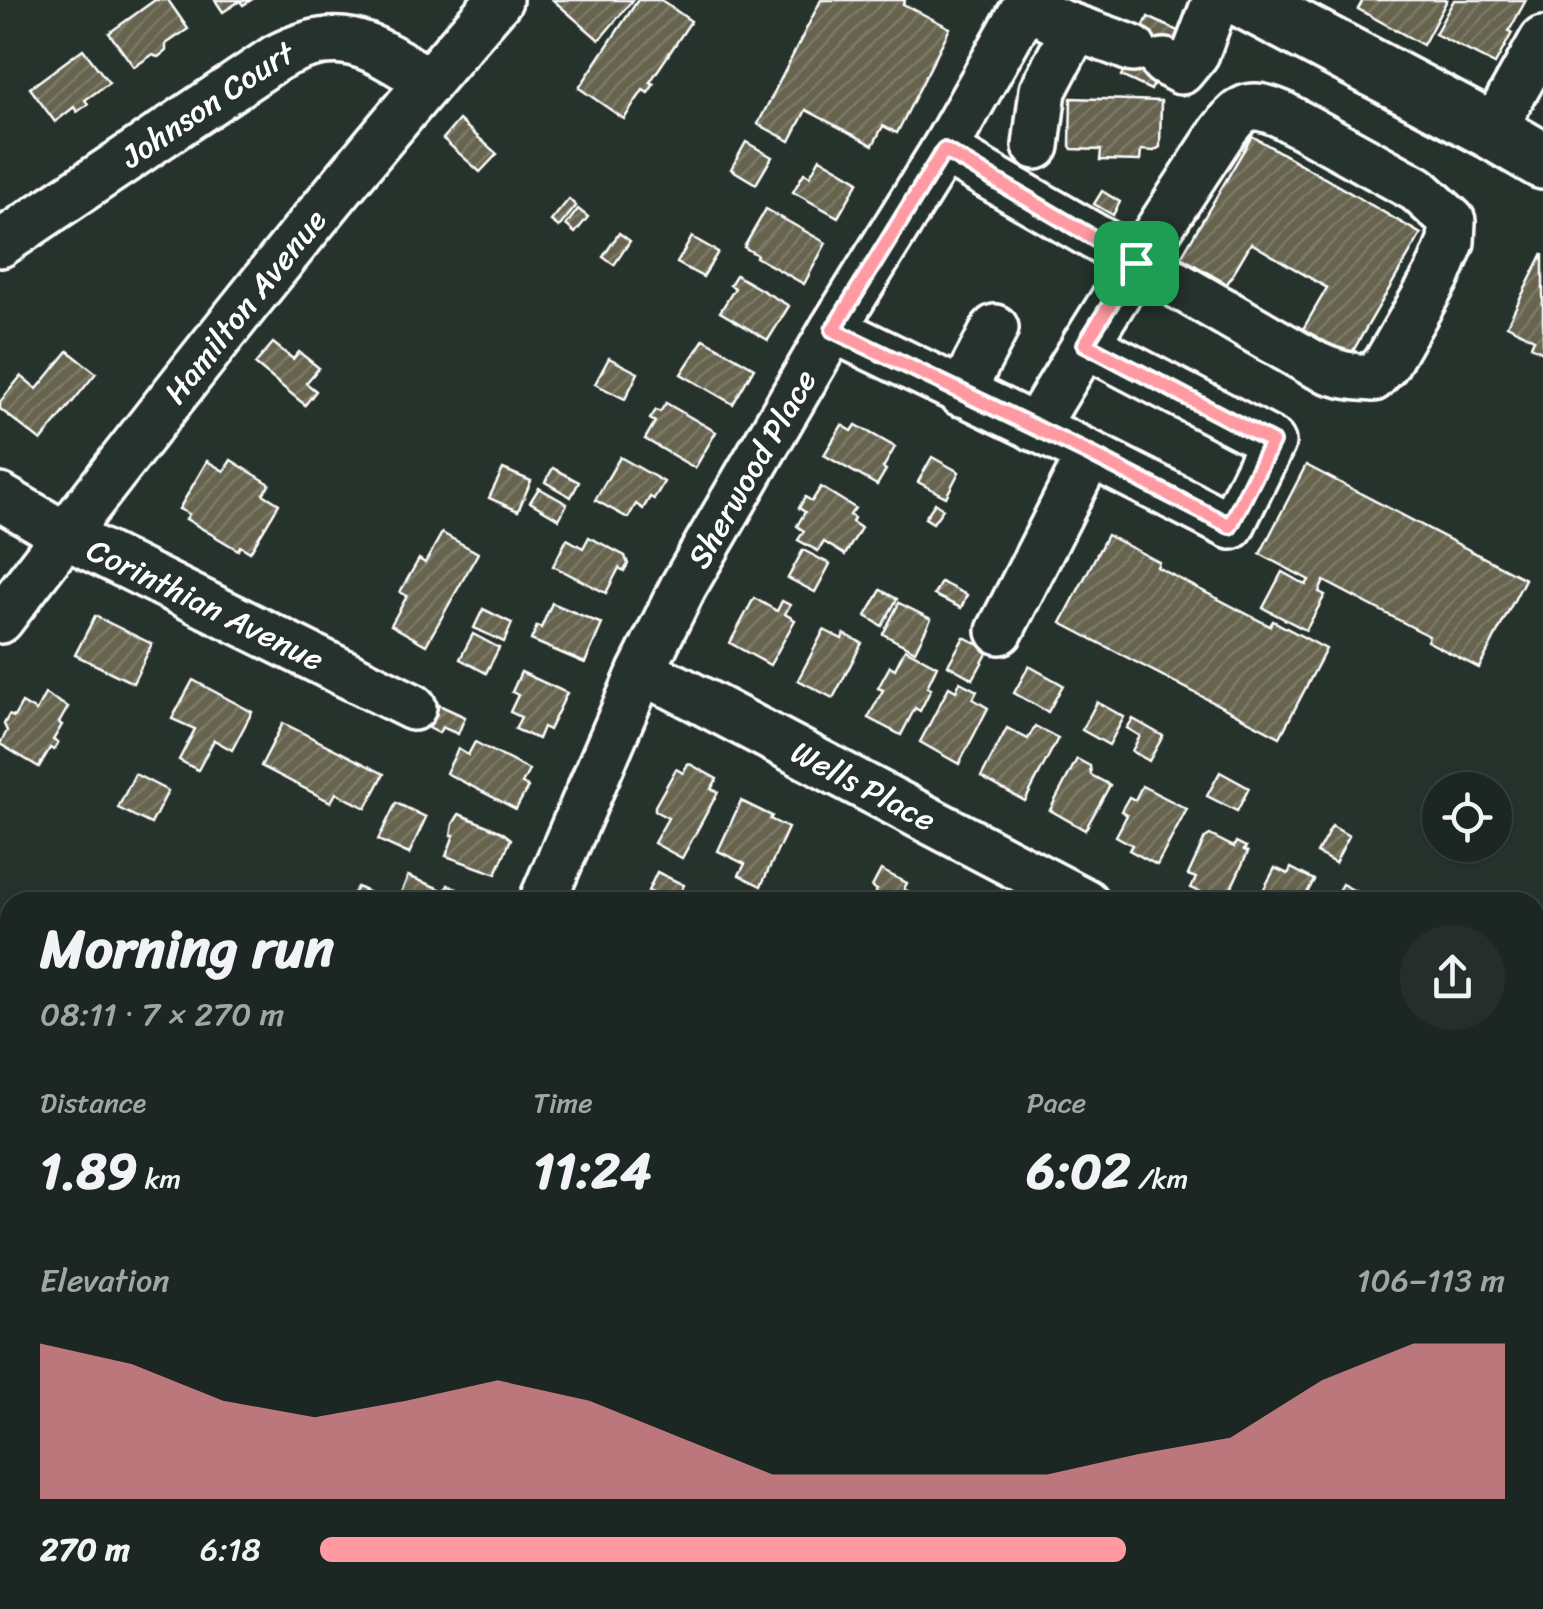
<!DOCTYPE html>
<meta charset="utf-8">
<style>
body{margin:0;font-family:Sriracha,sans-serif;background:#252e2a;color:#f1f3f6;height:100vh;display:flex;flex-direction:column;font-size:38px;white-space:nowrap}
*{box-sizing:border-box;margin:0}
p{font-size:32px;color:#a0a5a5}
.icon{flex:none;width:55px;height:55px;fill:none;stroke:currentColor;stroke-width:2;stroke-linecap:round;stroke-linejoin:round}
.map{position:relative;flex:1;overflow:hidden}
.details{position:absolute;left:0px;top:892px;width:1545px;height:718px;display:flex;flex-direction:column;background:#1c2622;border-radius:30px 30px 0 0;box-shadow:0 2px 8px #0004,0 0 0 2px #3a4340}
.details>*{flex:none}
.controls{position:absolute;left:1422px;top:772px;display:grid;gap:20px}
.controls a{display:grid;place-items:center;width:90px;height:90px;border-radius:50%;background:#1c2622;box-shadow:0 2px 8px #0004,0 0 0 2px #3a4340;font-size:50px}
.pin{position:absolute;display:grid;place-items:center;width:85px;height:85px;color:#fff;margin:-42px;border-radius:20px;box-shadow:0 5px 15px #0006}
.round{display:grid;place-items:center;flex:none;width:105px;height:105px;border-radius:52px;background:#252e2a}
.head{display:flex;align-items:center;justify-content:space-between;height:170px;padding:0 40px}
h1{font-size:55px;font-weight:800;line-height:75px}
.figures{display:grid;grid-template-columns:repeat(3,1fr);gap:15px;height:170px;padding:10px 40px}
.figures div{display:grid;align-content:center}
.figures b{font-size:50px;font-weight:800}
.figures small{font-size:28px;font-weight:400}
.figures p{font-size:28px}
.chart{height:280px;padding:20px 40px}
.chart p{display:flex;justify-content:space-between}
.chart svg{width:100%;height:180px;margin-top:10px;fill:#ff9aa2;opacity:.7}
ul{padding:0 40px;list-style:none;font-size:32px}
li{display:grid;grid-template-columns:160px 120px 1fr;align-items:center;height:75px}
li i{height:25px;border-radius:12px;background:#ff9aa2}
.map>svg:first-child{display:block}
.building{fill:url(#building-hatch);stroke:#fff;stroke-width:2.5}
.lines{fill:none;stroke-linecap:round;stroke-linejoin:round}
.minor-casing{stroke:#fff;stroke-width:52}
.major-casing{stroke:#fff;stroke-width:62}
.minor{stroke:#26332d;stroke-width:45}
.major{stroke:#26332d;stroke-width:55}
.route-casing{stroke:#fff;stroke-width:20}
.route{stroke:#ff9aa2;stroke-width:12}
.labels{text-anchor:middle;stroke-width:8;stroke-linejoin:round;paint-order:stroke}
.street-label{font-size:32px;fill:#fff;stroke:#26332d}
</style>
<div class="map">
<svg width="1543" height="1609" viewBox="0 0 1543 1609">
<defs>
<pattern id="building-hatch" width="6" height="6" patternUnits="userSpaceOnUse" patternTransform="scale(2.5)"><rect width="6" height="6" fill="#66634f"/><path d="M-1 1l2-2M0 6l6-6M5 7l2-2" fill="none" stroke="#7d7a69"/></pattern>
</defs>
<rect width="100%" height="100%" fill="#26332d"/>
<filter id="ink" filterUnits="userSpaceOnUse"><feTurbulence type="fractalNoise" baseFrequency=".01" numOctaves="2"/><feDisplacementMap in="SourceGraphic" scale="20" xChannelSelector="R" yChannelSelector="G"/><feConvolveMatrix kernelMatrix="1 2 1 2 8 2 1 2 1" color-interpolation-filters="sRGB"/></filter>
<g filter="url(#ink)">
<g class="building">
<polygon points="155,0 168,0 188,29 166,44 166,51 158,57 152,55 134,67 109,33"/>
<polygon points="215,0 251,0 243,5 240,1 223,12"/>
<polygon points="553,0 633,0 599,40"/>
<polygon points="638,0 661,0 691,21 650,82 654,84 648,93 643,90 624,119 579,88"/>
<polygon points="821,0 905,0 903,4 950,28 897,133 883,126 873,145 806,110 790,141 758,124"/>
<polygon points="1363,0 1447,0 1423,45 1358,9"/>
<polygon points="1454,0 1526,0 1509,31 1512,33 1495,64 1435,34"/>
<polygon points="1148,17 1178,31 1151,90 1121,76"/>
<polygon points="83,49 109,83 85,100 88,104 77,112 74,107 55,122 30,88"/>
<polygon points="1071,98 1161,101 1160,147 1154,151 1141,150 1140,161 1100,160 1101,150 1072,149 1070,146"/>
<polygon points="459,120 497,154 480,172 443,139"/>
<polygon points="1252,136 1421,234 1350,356 1303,329 1327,288 1251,243 1227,284 1181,257"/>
<polygon points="746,142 772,157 756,184 731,169"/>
<polygon points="820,158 859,181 838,217 793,192 804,173 810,176"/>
<polygon points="1102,191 1120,202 1113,215 1094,204"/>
<polygon points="569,199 576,206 559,227 551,221"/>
<polygon points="578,209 588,217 575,233 566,225"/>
<polygon points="766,209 826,243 804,284 756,257 757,255 744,247"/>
<polygon points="619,233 630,241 614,265 603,257"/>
<polygon points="692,237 718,252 703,277 677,263"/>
<polygon points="1543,253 1543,352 1531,346 1534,339 1507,325"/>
<polygon points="736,275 789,306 768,340 720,312 735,288 730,285"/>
<polygon points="704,339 754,368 733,404 681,374"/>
<polygon points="273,343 293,359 299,352 319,368 306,383 316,391 305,405 255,364"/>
<polygon points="68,351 96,373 41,441 0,409 0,402 21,376 37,389"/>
<polygon points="609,358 638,373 625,399 595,384"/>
<polygon points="666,403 716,432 695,468 645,439 655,422 650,419 656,410 660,412"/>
<polygon points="842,425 852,431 856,425 895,447 883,468 886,470 877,485 824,455"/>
<polygon points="620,457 664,482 654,499 650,497 643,509 636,504 628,518 595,500"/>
<polygon points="932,457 959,472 946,497 918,482"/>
<polygon points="231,460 270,484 263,494 279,504 250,552 240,546 238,550 186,519 189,514 179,509 207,461 224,471"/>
<polygon points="1306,465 1525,579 1479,668 1427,641 1429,636 1324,581 1319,592 1325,595 1306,630 1263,608 1282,572 1306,585 1309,580 1260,554"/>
<polygon points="553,468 579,482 571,497 545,482"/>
<polygon points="503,469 531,481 518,511 489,498"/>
<polygon points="821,487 855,508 850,515 854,518 852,522 861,528 845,555 824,542 818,551 798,540 804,531 797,526 805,512 799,508 805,497 812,501"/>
<polygon points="539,488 567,504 559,519 530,502"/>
<polygon points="935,503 943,509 933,523 925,518"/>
<polygon points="442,533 478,553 426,645 391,625 407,596 400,592 419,559 425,563"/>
<polygon points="1107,535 1159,562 1157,567 1270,626 1273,621 1326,649 1280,737 1061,623"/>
<polygon points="589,537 625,556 628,564 624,571 619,568 606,593 553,566 567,539 583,548"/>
<polygon points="803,550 830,564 815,592 788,578"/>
<polygon points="941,582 967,595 961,608 934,595"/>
<polygon points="881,590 897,599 882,626 866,616"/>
<polygon points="754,598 777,611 782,601 790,605 785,614 795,620 770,665 730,643"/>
<polygon points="552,603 602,624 585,663 531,640 537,626 541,628"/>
<polygon points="899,603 931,619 915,651 883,634"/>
<polygon points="483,609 512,623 504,642 474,628"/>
<polygon points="95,616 152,644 133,683 75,655"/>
<polygon points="824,630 842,639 844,634 862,643 833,698 798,680"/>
<polygon points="473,634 499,648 486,673 460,659"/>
<polygon points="964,637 989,650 973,679 948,665"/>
<polygon points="905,649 937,666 927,687 931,689 920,711 915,708 901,735 868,718 883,690 878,688 890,666 895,669"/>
<polygon points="1029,666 1063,685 1048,712 1014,693"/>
<polygon points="521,672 567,693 549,730 543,727 538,739 515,729 521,717 510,712 518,695 512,692"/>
<polygon points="193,680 252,712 232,750 214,740 198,770 179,760 195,729 172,719"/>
<polygon points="960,682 977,691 973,699 988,708 959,764 920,742 949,687 956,691"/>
<polygon points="45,694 68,707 59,723 62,725 53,740 58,743 54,750 50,748 39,767 0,744 7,731 4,724 9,715 14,717 22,703 36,711"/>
<polygon points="1097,702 1124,717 1109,745 1082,730"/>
<polygon points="439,705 465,717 458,734 442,727 439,733 429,728"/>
<polygon points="1133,719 1163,736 1149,761 1132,751 1140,736 1127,728"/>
<polygon points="283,723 384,774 366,808 336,793 331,802 261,766"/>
<polygon points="1035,726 1058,738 1025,801 981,777 1007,728 1028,739"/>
<polygon points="475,742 529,770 522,784 528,787 516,809 446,773 458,749 468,755"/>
<polygon points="1077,759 1090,766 1091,775 1110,785 1085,830 1050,810"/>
<polygon points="688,763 717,779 711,789 718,792 682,858 654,843 668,818 655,811 655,806 676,769 683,773"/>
<polygon points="1220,772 1249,788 1237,811 1207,796"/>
<polygon points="135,774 168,791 151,824 118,808"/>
<polygon points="1142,786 1187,809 1157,865 1129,850 1132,845 1116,836 1127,815 1121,811 1129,797 1135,800"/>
<polygon points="741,801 772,816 770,819 788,828 761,886 739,875 745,864 718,851"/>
<polygon points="396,803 426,817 409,854 378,840"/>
<polygon points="459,814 502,832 511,839 496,874 446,856 454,835 451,835 453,824"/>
<polygon points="1332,826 1349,836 1335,863 1317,853"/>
<polygon points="1210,835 1234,847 1236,842 1246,847 1244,850 1248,852 1228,895 1224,893 1221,901 1191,888 1196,878 1188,875 1205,838"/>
<polygon points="1275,868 1288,874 1291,868 1314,880 1302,902 1257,902"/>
<polygon points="881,870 907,883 904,889 925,900 923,902 871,902 877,890 872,887"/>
<polygon points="657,872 684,885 676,902 672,902 648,891"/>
<polygon points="408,876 445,891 448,885 470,895 467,902 397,902"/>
<polygon points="1342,884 1376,902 1332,902"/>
<polygon points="357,887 384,899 382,902 349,902"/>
<polygon points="1535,1054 1543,1057 1535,1079"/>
<polygon points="0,1374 10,1379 10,1418 8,1417 1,1431"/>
<polygon points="1535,1423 1543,1427 1542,1446 1535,1442"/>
<polygon points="0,1454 10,1459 10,1468 6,1477 0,1474"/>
<polygon points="4,1598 24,1609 0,1609"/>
<polygon points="111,1600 179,1600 175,1609 122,1609 110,1604"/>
<polygon points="319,1600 376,1600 371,1609 361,1609 349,1603 346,1609 336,1609"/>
<polygon points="413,1600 437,1600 432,1609"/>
<polygon points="571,1600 593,1600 588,1609"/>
<polygon points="624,1600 683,1600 679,1609 620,1609"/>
<polygon points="1108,1600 1174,1600 1169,1609 1118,1609 1106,1603"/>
</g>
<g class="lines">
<defs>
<g id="minor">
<path d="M1051,19C1078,30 1106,38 1133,49"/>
<polyline points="1164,62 1181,71 1196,53 1216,0"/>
<polyline points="1492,131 1543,40"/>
<polyline points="1036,146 1043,90 1075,29"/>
<path d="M944,150L1314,364C1334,374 1351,377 1373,378L1386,364L1438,274L1451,242L1452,221L1417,189L1281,114C1248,100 1241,107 1221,134C1157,231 1094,328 1035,428"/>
<path id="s1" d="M0,244L276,58C342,23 371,46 428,81"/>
<polyline points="833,329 1090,454 1231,526 1272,442 1085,344"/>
<polyline points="961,393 995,328"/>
<path id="s2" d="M0,497L65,535L413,707"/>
<path id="s3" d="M0,620C161,409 325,200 499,0"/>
<polyline points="1000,631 1090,454"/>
<path id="s4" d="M641,672L675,687L1085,902"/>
<path id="s5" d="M542,902L641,672L683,587L833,329L944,150L1029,0"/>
<polyline points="1535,1194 1543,1197"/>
<polyline points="0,1229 10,1207"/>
<polyline points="820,1600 839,1609"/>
<polyline points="235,1609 239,1600"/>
<polyline points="1032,1609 1036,1600"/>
</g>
<polyline id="major" points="1244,0 1492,131 1543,161"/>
</defs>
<use href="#minor" class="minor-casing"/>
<use href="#major" class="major-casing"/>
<use href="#minor" class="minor"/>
<use href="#major" class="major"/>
</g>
</g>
<g class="lines" filter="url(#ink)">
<defs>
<polygon id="route" points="944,150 1136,263 1085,344 1272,442 1230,526 1090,454 833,330"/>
</defs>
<use href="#route" class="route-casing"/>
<use href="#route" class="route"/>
</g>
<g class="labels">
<g class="street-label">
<text dy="11" stroke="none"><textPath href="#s1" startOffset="250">Johnson Court</textPath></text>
<text dy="11" stroke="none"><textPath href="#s3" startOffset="398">Hamilton Avenue</textPath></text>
<text dy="11" stroke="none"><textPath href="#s5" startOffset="482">Sherwood Place</textPath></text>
<text dy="11" stroke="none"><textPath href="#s2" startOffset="232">Corinthian Avenue</textPath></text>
<text dy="11" stroke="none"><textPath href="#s4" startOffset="250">Wells Place</textPath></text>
</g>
</g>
</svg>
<div class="controls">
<a><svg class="icon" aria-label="locate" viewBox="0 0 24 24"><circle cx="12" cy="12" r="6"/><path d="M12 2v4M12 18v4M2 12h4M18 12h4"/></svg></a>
</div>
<div class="pin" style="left:1136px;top:263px;background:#1e9e55"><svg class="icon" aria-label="arrive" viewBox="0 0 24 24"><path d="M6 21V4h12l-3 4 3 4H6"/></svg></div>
<section class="details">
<div class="head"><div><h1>Morning run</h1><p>08:11 · 7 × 270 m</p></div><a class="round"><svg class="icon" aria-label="share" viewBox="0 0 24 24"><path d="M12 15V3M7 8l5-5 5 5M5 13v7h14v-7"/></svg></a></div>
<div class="figures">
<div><p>Distance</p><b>1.89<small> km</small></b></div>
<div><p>Time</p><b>11:24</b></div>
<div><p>Pace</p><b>6:02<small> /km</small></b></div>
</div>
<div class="chart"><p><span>Elevation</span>106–113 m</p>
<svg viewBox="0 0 160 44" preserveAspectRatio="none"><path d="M0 44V6L10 11L20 20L30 24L40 20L50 15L60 20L70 29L80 38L90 38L100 38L110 38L120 33L130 29L140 15L150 6L160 6V44z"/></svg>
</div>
<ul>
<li><b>270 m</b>6:18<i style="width:68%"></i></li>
</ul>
</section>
</div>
